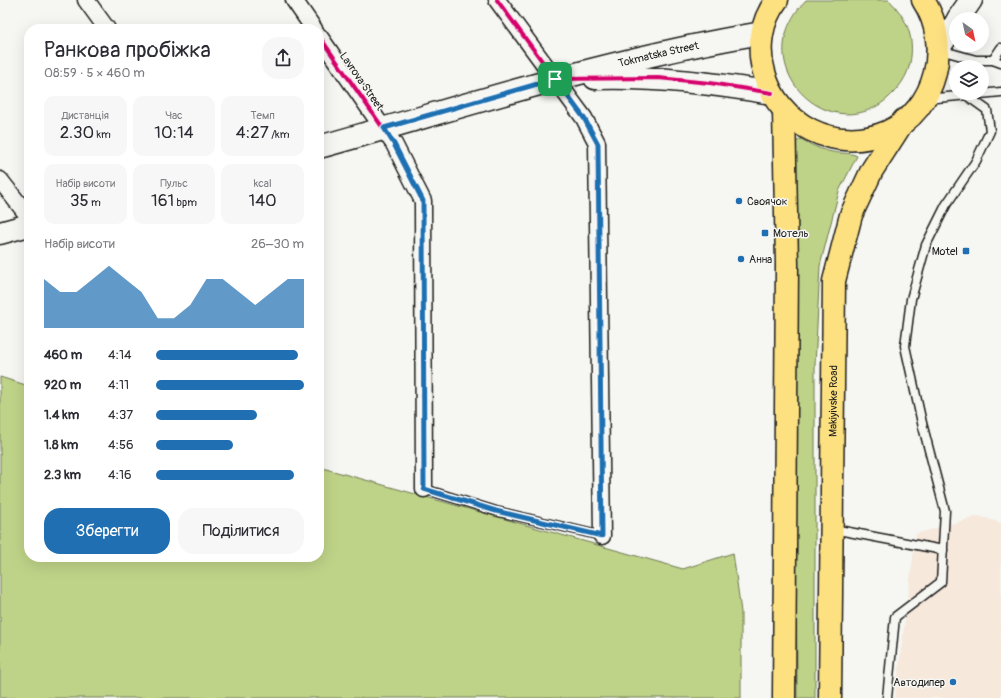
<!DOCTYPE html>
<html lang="uk">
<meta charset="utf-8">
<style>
body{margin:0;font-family:Pangolin,sans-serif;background:#f7f7f7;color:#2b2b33;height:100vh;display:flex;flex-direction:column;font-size:15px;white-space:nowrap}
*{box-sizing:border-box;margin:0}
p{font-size:13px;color:#7c7c81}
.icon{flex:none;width:22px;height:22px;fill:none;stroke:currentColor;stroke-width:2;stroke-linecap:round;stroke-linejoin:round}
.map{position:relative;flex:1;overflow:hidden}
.panel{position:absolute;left:24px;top:24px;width:300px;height:538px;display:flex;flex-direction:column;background:#fff;border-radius:16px;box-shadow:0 4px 16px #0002}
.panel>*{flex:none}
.needle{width:26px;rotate:147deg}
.fabs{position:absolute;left:949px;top:12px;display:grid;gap:8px}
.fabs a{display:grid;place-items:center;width:40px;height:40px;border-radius:50%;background:#fff;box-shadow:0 4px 16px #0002;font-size:20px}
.pin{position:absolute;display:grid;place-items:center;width:34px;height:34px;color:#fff;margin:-17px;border-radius:8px;box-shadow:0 2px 6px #0006}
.round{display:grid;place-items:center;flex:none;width:42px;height:42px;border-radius:16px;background:#f7f7f7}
.overview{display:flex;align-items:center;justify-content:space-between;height:68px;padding:0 20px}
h1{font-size:22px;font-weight:600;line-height:30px}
.metrics{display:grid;grid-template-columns:repeat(3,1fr);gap:6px;height:68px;padding:4px 20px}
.metrics div{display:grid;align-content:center;border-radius:10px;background:#f7f7f7;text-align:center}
.metrics b{font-size:17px;font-weight:600}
.metrics small{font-size:11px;font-weight:400}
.metrics p{font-size:11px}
.chart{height:112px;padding:8px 20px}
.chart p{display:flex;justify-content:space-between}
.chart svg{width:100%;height:72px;margin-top:4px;fill:#1f6fb2;opacity:.7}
.action{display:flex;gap:8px;margin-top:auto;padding:8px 20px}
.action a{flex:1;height:46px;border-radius:16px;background:#1f6fb2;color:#fff;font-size:16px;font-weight:600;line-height:46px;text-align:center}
.action a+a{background:#f7f7f7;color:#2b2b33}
ul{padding:0 20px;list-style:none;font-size:13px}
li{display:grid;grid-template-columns:64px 48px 1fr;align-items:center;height:30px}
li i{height:10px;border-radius:5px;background:#1f6fb2}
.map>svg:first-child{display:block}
.built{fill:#f6e8db}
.green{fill:#bfd388;stroke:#6e7852}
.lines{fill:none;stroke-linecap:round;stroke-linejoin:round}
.lane-casing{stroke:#1c1c1c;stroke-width:11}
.street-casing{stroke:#1c1c1c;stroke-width:19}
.secondary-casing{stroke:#1c1c1c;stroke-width:25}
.primary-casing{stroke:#1c1c1c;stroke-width:25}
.lane{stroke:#f6f6f2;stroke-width:8}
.street{stroke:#f6f6f2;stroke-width:16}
.secondary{stroke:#f6f6f2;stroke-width:22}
.primary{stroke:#fde080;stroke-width:22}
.cycleway-casing{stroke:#f6f6f2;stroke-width:6}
.cycleway{stroke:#d6006c;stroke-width:4}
.route-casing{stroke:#fff;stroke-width:8}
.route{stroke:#1f6fb2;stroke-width:5}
.poi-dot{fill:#1f6fb2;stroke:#f6f6f2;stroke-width:1.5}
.labels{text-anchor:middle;stroke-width:3;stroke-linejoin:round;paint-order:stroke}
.street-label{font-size:11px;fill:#1c1c1c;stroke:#f6f6f2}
.poi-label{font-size:11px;fill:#1c1c1c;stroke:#f6f6f2;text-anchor:start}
</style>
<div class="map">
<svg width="1001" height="698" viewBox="0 0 1001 698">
<rect width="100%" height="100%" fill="#f6f6f2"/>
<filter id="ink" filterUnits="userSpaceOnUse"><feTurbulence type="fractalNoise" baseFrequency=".025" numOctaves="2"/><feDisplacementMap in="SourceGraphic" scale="8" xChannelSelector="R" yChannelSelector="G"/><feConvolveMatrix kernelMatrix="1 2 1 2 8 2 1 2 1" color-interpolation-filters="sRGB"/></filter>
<g filter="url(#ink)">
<polygon class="built" points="979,516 1001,523 1001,698 895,698 916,534"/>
<g class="green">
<path d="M806,0H889C907,18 915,38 910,63C907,77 899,88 888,98C831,149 742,67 806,0Z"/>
<path d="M801,139C811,145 821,150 833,152C842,154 849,152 857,156L839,191L820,266L815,365V698H797L794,143Z"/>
<polygon points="0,377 29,386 29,557 319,557 319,467 683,569 733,553 741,612 741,698 0,698"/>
</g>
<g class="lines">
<defs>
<g id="lane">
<polyline points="940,50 976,60 993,60 1001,63"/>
<polyline points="993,60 1001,48"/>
<polyline points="926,99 1001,92"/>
<polyline points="424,489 496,511 602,536"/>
<polyline points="833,529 943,550"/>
<polyline points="887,698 895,617 941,582 945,511 922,423 905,346 911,299 926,245 946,205 976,161 990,131 987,110 966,95"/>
</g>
<g id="street">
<polyline points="86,0 107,29"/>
<polyline points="294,0 314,29"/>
<polyline points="497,0 584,118 597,143 602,536"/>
<polyline points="319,36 394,144 423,201 424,489"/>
<polyline points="0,180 29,217"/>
</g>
<g id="secondary">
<polyline points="958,19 971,0"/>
<polyline points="938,49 956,23"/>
<path d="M595,78C655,76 713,83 772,93"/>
<path id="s1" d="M319,147C466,106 611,58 762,33"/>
<polyline points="0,233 29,225"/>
</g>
<g id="primary">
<path d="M777,0C761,20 757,49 764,72C777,125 836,154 887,132C937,110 952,44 923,0"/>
<polyline points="784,110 787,265 784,698"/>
<path id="s2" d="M830,698L834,281L851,215L872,170L904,120"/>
</g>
</defs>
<use href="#lane" class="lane-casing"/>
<use href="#street" class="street-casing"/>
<use href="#secondary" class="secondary-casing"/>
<use href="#primary" class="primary-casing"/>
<use href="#lane" class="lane"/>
<use href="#street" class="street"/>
<use href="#secondary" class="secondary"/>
<use href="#primary" class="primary"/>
<defs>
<g id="cycleway">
<polyline points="497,0 584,118 597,143 602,536"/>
<polyline points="319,36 394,144 423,201 424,489"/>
<polyline points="555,79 658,78 710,83 772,93"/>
</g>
</defs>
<use href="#cycleway" class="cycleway-casing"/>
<use href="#cycleway" class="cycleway"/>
</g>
</g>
<g class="lines" filter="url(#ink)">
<defs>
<polygon id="route" points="555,79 584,118 598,144 602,536 496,511 424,489 423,201 394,144 384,128"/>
</defs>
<use href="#route" class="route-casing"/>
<use href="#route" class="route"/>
</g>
<g class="poi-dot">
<circle cx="739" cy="201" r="4"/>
<rect x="761" y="229" width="8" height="8" rx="2"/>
<rect x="962" y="247" width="8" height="8" rx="2"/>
<circle cx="741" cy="259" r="4"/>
<circle cx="953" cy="682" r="4"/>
</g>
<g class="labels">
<g class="street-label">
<text dy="4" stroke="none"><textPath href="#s1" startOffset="352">Tokmatska Street</textPath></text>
<text transform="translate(362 81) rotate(55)" y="4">Lavrova Street</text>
<text dy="4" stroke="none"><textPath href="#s2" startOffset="297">Makiyivske Road</textPath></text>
</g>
<g class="poi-label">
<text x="747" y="205">Своячок</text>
<text x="773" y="237">Мотель</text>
<text x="958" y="255" text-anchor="end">Motel</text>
<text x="749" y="263">Анна</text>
<text x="945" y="686" text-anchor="end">Автодипер</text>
</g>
</g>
</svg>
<div class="fabs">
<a><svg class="needle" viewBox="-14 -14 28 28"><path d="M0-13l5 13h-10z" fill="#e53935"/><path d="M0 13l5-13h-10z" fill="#7c7c81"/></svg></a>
<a><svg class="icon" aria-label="layers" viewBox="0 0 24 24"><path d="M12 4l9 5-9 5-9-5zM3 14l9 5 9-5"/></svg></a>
</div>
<div class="pin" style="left:555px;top:79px;background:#1e9e55"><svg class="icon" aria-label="arrive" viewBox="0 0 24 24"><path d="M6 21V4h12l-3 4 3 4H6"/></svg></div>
<section class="panel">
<div class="overview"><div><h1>Ранкова пробіжка</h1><p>08:59 · 5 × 460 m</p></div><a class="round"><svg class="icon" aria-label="share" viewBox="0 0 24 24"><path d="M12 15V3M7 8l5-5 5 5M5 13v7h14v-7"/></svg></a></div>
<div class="metrics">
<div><p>Дистанція</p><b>2.30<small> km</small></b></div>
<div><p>Час</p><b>10:14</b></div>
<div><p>Темп</p><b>4:27<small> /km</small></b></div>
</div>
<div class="metrics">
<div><p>Набір висоти</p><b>35<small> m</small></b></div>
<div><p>Пульс</p><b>161<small> bpm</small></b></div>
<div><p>kcal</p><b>140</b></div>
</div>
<div class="chart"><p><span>Набір висоти</span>26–30 m</p>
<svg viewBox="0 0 160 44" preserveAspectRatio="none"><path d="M0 44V14L10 22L20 22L30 14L40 6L50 14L60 22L70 38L80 38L90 30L100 14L110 14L120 22L130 30L140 22L150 14L160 14V44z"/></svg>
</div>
<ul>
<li><b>460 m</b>4:14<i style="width:96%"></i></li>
<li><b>920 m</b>4:11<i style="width:100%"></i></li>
<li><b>1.4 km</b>4:37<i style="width:68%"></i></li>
<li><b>1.8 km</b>4:56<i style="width:52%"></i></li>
<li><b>2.3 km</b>4:16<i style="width:93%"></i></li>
</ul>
<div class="action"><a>Зберегти</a><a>Поділитися</a></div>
</section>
</div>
